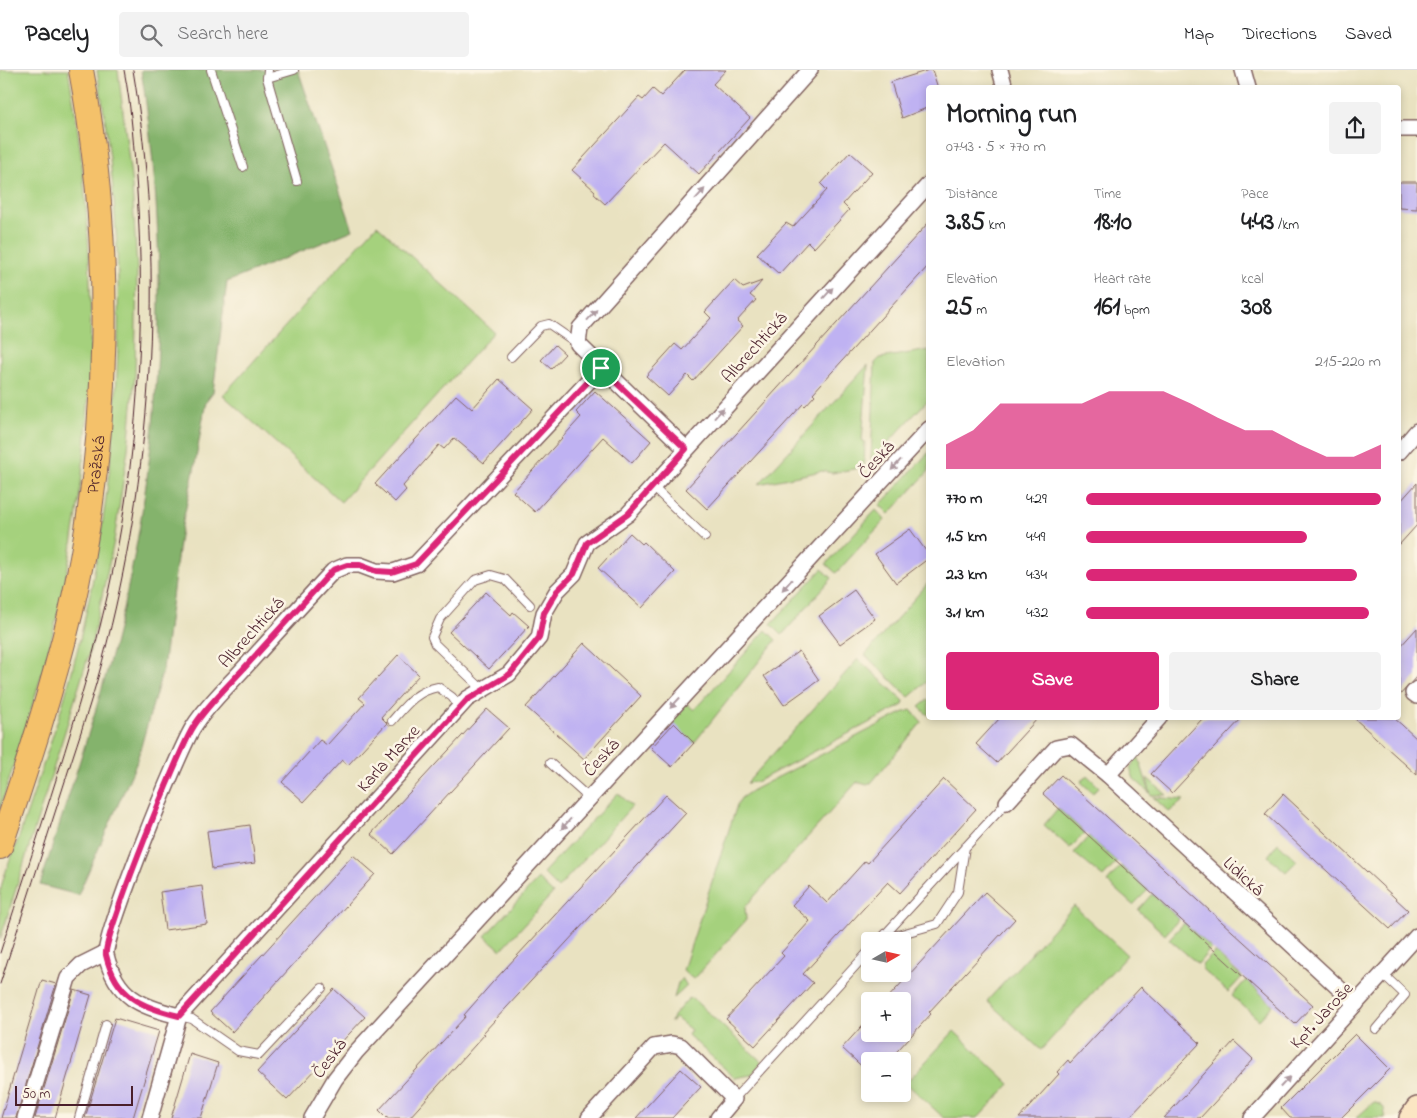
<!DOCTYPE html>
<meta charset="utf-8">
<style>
body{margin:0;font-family:"Indie Flower",sans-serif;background:#f2f2f2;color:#202124;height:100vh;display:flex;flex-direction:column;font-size:19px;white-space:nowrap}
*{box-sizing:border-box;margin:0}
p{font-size:16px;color:#757577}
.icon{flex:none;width:28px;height:28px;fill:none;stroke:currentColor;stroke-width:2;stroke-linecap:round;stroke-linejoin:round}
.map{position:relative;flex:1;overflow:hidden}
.side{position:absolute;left:926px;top:15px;width:475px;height:635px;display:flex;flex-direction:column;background:#fff;border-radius:5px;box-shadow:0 2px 8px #0003}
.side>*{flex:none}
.needle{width:32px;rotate:81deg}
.buttons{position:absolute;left:861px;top:862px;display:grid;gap:10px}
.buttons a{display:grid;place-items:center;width:50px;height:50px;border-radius:5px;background:#fff;box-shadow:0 2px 8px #0003;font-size:25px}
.scale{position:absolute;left:15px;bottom:12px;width:118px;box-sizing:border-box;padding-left:5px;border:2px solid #4a1f2b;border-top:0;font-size:14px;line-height:18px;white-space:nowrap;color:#4a1f2b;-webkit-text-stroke:4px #fcf5e5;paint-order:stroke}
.pin{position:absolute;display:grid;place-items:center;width:42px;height:42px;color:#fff;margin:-21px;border:2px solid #fff;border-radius:50%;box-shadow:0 1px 5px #0007}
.round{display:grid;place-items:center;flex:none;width:52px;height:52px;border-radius:5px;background:#f2f2f2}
.head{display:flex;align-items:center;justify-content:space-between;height:85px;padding:0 20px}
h1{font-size:28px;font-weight:800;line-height:38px}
.stats{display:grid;grid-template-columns:repeat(3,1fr);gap:8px;height:85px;padding:5px 20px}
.stats div{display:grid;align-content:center}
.stats b{font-size:25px;font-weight:800}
.stats small{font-size:14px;font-weight:400}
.stats p{font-size:14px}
.chart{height:140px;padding:10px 20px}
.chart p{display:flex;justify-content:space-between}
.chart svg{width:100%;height:90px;margin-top:5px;fill:#db2777;opacity:.7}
.button{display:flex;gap:10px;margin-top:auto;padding:10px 20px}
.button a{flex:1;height:58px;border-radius:5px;background:#db2777;color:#fff;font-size:20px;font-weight:800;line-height:58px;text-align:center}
.button a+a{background:#f2f2f2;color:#202124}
ul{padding:0 20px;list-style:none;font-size:16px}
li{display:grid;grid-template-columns:80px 60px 1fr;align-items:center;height:38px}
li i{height:12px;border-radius:6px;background:#db2777}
header{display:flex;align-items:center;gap:30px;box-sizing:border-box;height:70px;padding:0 25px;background:#fff;border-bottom:1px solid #e0e0e0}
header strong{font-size:24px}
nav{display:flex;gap:28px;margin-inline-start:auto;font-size:18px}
.search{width:350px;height:45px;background:#f2f2f2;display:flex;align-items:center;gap:12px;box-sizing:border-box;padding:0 18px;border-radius:5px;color:#757577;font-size:19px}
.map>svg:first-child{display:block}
.green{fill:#a5d17d;stroke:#787854}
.forest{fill:#84b36c;stroke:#67694c}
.building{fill:#bfb2f2}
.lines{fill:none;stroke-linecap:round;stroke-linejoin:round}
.lane-casing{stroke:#826360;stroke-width:10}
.street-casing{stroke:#826360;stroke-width:18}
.secondary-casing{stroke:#826360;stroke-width:24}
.primary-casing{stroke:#826360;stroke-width:26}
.lane{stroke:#fff;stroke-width:8}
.street{stroke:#fff;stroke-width:15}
.secondary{stroke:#fbe6c3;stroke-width:21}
.primary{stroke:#f4c16a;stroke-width:24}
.tram{stroke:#4a1f2b;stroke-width:1}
.oneway{fill:#ae9aa0}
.route-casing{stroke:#fff;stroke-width:10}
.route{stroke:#db2777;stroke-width:6}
.labels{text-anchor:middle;stroke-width:5;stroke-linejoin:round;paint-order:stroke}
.street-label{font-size:18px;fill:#4a1f2b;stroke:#fcf5e5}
</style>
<header>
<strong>Pacely</strong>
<div class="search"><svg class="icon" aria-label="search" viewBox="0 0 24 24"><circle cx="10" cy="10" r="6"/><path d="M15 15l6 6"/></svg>Search here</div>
<nav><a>Map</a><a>Directions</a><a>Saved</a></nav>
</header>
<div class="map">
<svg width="1417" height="1048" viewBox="0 0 1417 1048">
<rect width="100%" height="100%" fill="#fcf5e5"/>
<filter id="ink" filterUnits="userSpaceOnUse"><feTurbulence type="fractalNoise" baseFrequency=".02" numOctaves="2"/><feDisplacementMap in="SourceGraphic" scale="10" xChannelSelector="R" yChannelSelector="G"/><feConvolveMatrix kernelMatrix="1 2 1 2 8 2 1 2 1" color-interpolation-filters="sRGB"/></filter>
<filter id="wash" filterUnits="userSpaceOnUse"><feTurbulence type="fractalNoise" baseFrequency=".0096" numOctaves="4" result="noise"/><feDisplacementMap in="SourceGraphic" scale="20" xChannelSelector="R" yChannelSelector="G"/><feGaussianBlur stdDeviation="1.12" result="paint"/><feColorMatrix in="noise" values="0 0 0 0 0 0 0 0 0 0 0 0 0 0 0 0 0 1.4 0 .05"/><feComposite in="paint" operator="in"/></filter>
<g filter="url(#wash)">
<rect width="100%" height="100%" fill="#e9e2c1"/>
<g class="green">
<path d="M0,0H68C99,167 99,359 62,525C46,598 22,668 0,739Z"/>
<path d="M97,0H118L132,116L137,199L135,305L128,379L114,471L90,581L0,870C0,855 0,840 0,825C2,805 16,778 22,758C39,707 57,656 71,605C123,409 133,199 97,0Z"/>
<polygon points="377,155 494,262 341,432 223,325"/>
<polygon points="929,280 929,329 872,390 871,388 875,293 880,288"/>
<polygon points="868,295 862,370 865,372 864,397 832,403 822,401 759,414"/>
<polygon points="929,382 929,401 889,444 880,435"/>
<polygon points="876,440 885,450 836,503 826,494"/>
<polygon points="822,499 832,508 782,565 771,554"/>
<polygon points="929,512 929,610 909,627 865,585"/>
<polygon points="766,560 776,570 694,673 670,651 684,631 694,640"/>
<polygon points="858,589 904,631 903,635 756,712 747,713"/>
<polygon points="929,629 929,645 928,645 919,637"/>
<polygon points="911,640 922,652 871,713 867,715 857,712 745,837 746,850 696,907 693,909 683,900 684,897 737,735 741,728 753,720 902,643"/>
<polygon points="1138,686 1150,723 1134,709 1130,698"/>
<polygon points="1087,705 1099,717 1093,723 1081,712"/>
<polygon points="1147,708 1167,725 1151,725"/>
<polygon points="618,723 632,736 558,818 543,803"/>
<polygon points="1153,727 1184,730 1169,742"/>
<polygon points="1058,738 1085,763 1070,778 1044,755"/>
<polygon points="1089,766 1117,792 1103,807 1074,783"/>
<polygon points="1278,773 1297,791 1286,802 1268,786"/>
<polygon points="1121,796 1148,820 1133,835 1107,812"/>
<polygon points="538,809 553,823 501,880 485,866"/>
<polygon points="1152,824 1179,849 1165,865 1138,840"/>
<polygon points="1074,836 1127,885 1041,980 987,931"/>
<polygon points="1184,853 1211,878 1198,894 1169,869"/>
<polygon points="1215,882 1242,907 1228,922 1202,899 1202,895"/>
<polygon points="682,908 687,916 674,928 678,913"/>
<polygon points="1246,910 1273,935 1259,950 1232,926"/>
<polygon points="692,928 762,992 751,1005 735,1008 688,965 691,960 676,948 671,952 673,946 688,929"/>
<polygon points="954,961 1010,1014 978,1048 944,1048 906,1013"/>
<polygon points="1374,1032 1382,1036 1385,1040 1384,1048 1356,1048"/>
</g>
<path class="forest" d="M141,0H298L353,160L227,212L213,322L206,331L194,400L180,465L163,599L136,694L78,825L40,815C69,723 101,632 123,539C164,364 170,178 141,0Z"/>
<g id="blocks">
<g class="building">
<polygon points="685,0 726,0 713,14 750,48 699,104 664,72 605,134 594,124 595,121 572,100 639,27 643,30 653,19 661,26"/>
<polygon points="929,0 932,0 938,18 929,18 929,37 902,48 891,12"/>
<polygon points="850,82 872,102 843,134 849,140 814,178 808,172 779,204 757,184 786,153 793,157 827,120 821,114"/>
<polygon points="1399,112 1417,112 1417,139 1399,138"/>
<polygon points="929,152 929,195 813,323 815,325 805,336 803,334 707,439 686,419"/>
<polygon points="734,210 743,218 762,211 750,225 756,230 737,251 743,256 693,311 687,305 668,326 646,306 675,274 682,280 711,248 705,242"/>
<polygon points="555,275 565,284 551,299 541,290"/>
<polygon points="499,309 533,339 484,393 454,368 444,379 439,375 403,416 406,420 395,432 375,414 456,325 472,339"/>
<polygon points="595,321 651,371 632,393 603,367 535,442 513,422 581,347 576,342"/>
<polygon points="1417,413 1417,455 1399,475 1399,433"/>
<polygon points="910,459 929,485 929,488 896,513 875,484"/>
<polygon points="630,463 642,474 644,472 675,502 642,538 598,498"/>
<polygon points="854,520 875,549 840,574 819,546"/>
<polygon points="486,522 511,545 513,542 529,556 489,599 449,562"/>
<polygon points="1417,558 1417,606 1399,626 1399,578"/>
<polygon points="584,573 641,626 584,689 526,637"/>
<polygon points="799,581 819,610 784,635 764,606"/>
<polygon points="398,585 419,605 381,647 387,653 348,695 342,690 304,732 282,712 320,670 327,675 365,633 359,628"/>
<polygon points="487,639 509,658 393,784 371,764"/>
<polygon points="1000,648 1038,648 997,693 976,674"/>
<polygon points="1203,648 1242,648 1172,723 1151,704"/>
<polygon points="1354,648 1394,648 1402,655 1417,669 1417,705"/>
<polygon points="674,653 694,673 672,697 651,678"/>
<polygon points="1061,705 1313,935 1295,954 1043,724"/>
<polygon points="944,709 976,739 900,823 888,812 803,904 813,913 755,976 726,949 784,886 781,883 810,851 792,835 809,816 827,833 865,791 868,793"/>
<polygon points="1283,724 1408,840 1390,859 1265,744"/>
<polygon points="666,725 686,743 483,963 485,964 409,1048 387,1048 379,1040 466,946 464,945 492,913"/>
<polygon points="250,755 255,793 212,799 207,761"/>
<polygon points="353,785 375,804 232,962 210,942"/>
<polygon points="202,816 207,854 165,860 160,822"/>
<polygon points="985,822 1015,849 929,942 931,944 888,991 870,991 870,1004 842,978 870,947 870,964 902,964 902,931 885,931"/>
<polygon points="42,910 56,914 16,1048 1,1048"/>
<polygon points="1141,917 1200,973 1129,1048 1019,1048 1059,1004 1057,1002 1068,990 1070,993"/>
<polygon points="334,919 365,947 287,1030 257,1002"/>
<polygon points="74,920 91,925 60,1031 55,1048 35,1048"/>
<polygon points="115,948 159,961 133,1048 85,1048"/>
<polygon points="1355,964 1390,999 1341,1048 1290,1048 1281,1038"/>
<polygon points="1234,971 1253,989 1225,1021 1200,1048 1164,1048"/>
<polygon points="190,984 218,993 201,1048 171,1048"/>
<polygon points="681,999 701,1017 672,1048 636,1048"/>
</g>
</g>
</g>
<g filter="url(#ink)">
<use href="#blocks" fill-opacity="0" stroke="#826360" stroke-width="1"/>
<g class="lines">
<defs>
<g id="lane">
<polyline points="211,0 243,97"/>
<polyline points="268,0 267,8 297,111"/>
<polyline points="267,8 294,0"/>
<polyline points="511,287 541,256 549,254 578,274"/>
<polyline points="653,417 705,467"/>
<polyline points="483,620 435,574 432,567 440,549 475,510 491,505 505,509 530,535"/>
<path d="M392,651C406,635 416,621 438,617L452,627L459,637"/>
<polyline points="550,693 589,728"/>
<polyline points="965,777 958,822 937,854 880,870 1007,732"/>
<polyline points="179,946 192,949 238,981 259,985 322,918"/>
<polyline points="1376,959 1405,925 1384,905"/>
<polyline points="734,1029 870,880"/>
<polyline points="79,1048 106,954"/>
</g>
<g id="street">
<polyline points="1000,0 1005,18"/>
<polyline points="1243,0 1248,18"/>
<polyline points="1399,59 1417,59"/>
<polyline points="686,379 578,274 580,258 810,0"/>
<polyline points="1399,382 1417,361"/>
<polyline points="1417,619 1413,623 1417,626"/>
<polyline points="1108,705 1159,648"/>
<polyline points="1007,732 1056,678 1071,675 1108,705 1356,934"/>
<path d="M179,946C141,937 116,927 106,885C102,870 180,676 194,656C208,634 229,615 246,596C275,564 304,532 333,501L347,495H360L376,501L393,502L416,494L601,298"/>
<polyline points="25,1048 68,908 81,895 105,883"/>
<polyline points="150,1048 179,946 467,629 509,604 539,568 544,543 557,521 574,504 587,473 628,444 929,114"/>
<polyline points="312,1048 335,1009 356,982 929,359"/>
<polyline points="589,1048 654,977 672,974 681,976 734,1029 718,1048"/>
<polyline points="1252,1048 1417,866"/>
</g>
<polyline id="secondary" points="1410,1048 1417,1038"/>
<g id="primary">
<path id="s1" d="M0,777C26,700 52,621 71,541C111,369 114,174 81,0"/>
</g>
</defs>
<use href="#lane" class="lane-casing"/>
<use href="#street" class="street-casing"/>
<use href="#secondary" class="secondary-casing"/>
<use href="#primary" class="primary-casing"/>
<use href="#lane" class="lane"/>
<use href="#street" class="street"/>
<use href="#secondary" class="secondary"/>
<use href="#primary" class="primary"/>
<g class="tram">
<path d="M0,883C38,764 80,645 108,523C138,391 146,256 137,122C134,81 132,40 124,0"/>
<path d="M0,914C22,846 44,777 66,708C80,664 96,619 107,573C154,387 165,190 133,0"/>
</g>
</g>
<defs><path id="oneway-solid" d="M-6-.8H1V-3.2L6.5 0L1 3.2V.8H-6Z" transform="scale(1.25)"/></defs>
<g class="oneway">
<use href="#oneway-solid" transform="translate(700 124) rotate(-48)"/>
<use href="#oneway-solid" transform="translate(828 223) rotate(-48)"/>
<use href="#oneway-solid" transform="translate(592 245) rotate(-48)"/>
<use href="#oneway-solid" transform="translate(719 343) rotate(-48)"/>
<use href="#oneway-solid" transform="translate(896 395) rotate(132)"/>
<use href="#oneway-solid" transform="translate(787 515) rotate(132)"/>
<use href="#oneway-solid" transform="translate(675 633) rotate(133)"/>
<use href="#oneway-solid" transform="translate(566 754) rotate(132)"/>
<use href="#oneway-solid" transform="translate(1285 1012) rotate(-47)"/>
</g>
</g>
<g class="lines" filter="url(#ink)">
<defs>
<path id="route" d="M601,298L686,379L628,444L587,473L574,504L557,521L544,543L539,568L510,604L467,630L179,946C141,937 116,927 106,885C102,870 180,676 194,656C208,634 229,615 246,596C275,564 304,532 333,500L347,495H360L376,501L392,502L416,494Z"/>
</defs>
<use href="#route" class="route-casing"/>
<use href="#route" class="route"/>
</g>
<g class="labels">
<g class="street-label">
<text transform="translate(754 277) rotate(-48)" y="6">Albrechtická</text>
<text transform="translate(876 389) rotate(-48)" y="6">Česká</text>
<text dy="6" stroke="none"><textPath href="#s1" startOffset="395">Pražská</textPath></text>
<text transform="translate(251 562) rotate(-48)" y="6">Albrechtická</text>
<text transform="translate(601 687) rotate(-48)" y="6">Česká</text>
<text transform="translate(388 688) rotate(-48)" y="6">Karla Marxe</text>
<text transform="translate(1244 806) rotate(43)" y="6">Lidická</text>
<text transform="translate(1321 945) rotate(-47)" y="6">Kpt. Jaroše</text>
<text transform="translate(329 988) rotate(-53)" y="6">Česká</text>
</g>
</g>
</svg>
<div class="buttons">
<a><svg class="needle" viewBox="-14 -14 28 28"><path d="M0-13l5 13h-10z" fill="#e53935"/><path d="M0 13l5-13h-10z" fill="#757577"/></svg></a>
<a>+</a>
<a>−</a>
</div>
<div class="scale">50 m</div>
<div class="pin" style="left:601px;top:298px;background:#1e9e55"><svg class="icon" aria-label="arrive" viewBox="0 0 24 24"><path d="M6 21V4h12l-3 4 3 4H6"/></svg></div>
<section class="side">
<div class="head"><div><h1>Morning run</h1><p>07:43 · 5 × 770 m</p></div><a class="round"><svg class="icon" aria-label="share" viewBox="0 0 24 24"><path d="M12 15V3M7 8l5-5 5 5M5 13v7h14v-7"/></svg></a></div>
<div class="stats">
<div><p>Distance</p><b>3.85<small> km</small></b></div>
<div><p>Time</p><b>18:10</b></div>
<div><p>Pace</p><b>4:43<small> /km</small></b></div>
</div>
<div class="stats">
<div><p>Elevation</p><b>25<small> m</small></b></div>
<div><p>Heart rate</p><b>161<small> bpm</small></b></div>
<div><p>kcal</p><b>308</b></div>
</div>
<div class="chart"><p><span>Elevation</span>215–220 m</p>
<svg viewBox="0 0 160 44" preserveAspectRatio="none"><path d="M0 44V32L10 25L20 12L30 12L40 12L50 12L60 6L70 6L80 6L90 12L100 19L110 25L120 25L130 32L140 38L150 38L160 32V44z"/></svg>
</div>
<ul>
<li><b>770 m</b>4:29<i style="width:100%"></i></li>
<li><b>1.5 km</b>4:49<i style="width:75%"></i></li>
<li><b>2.3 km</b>4:34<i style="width:92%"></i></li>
<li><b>3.1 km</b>4:32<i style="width:96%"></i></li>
</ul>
<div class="button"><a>Save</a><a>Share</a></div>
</section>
</div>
